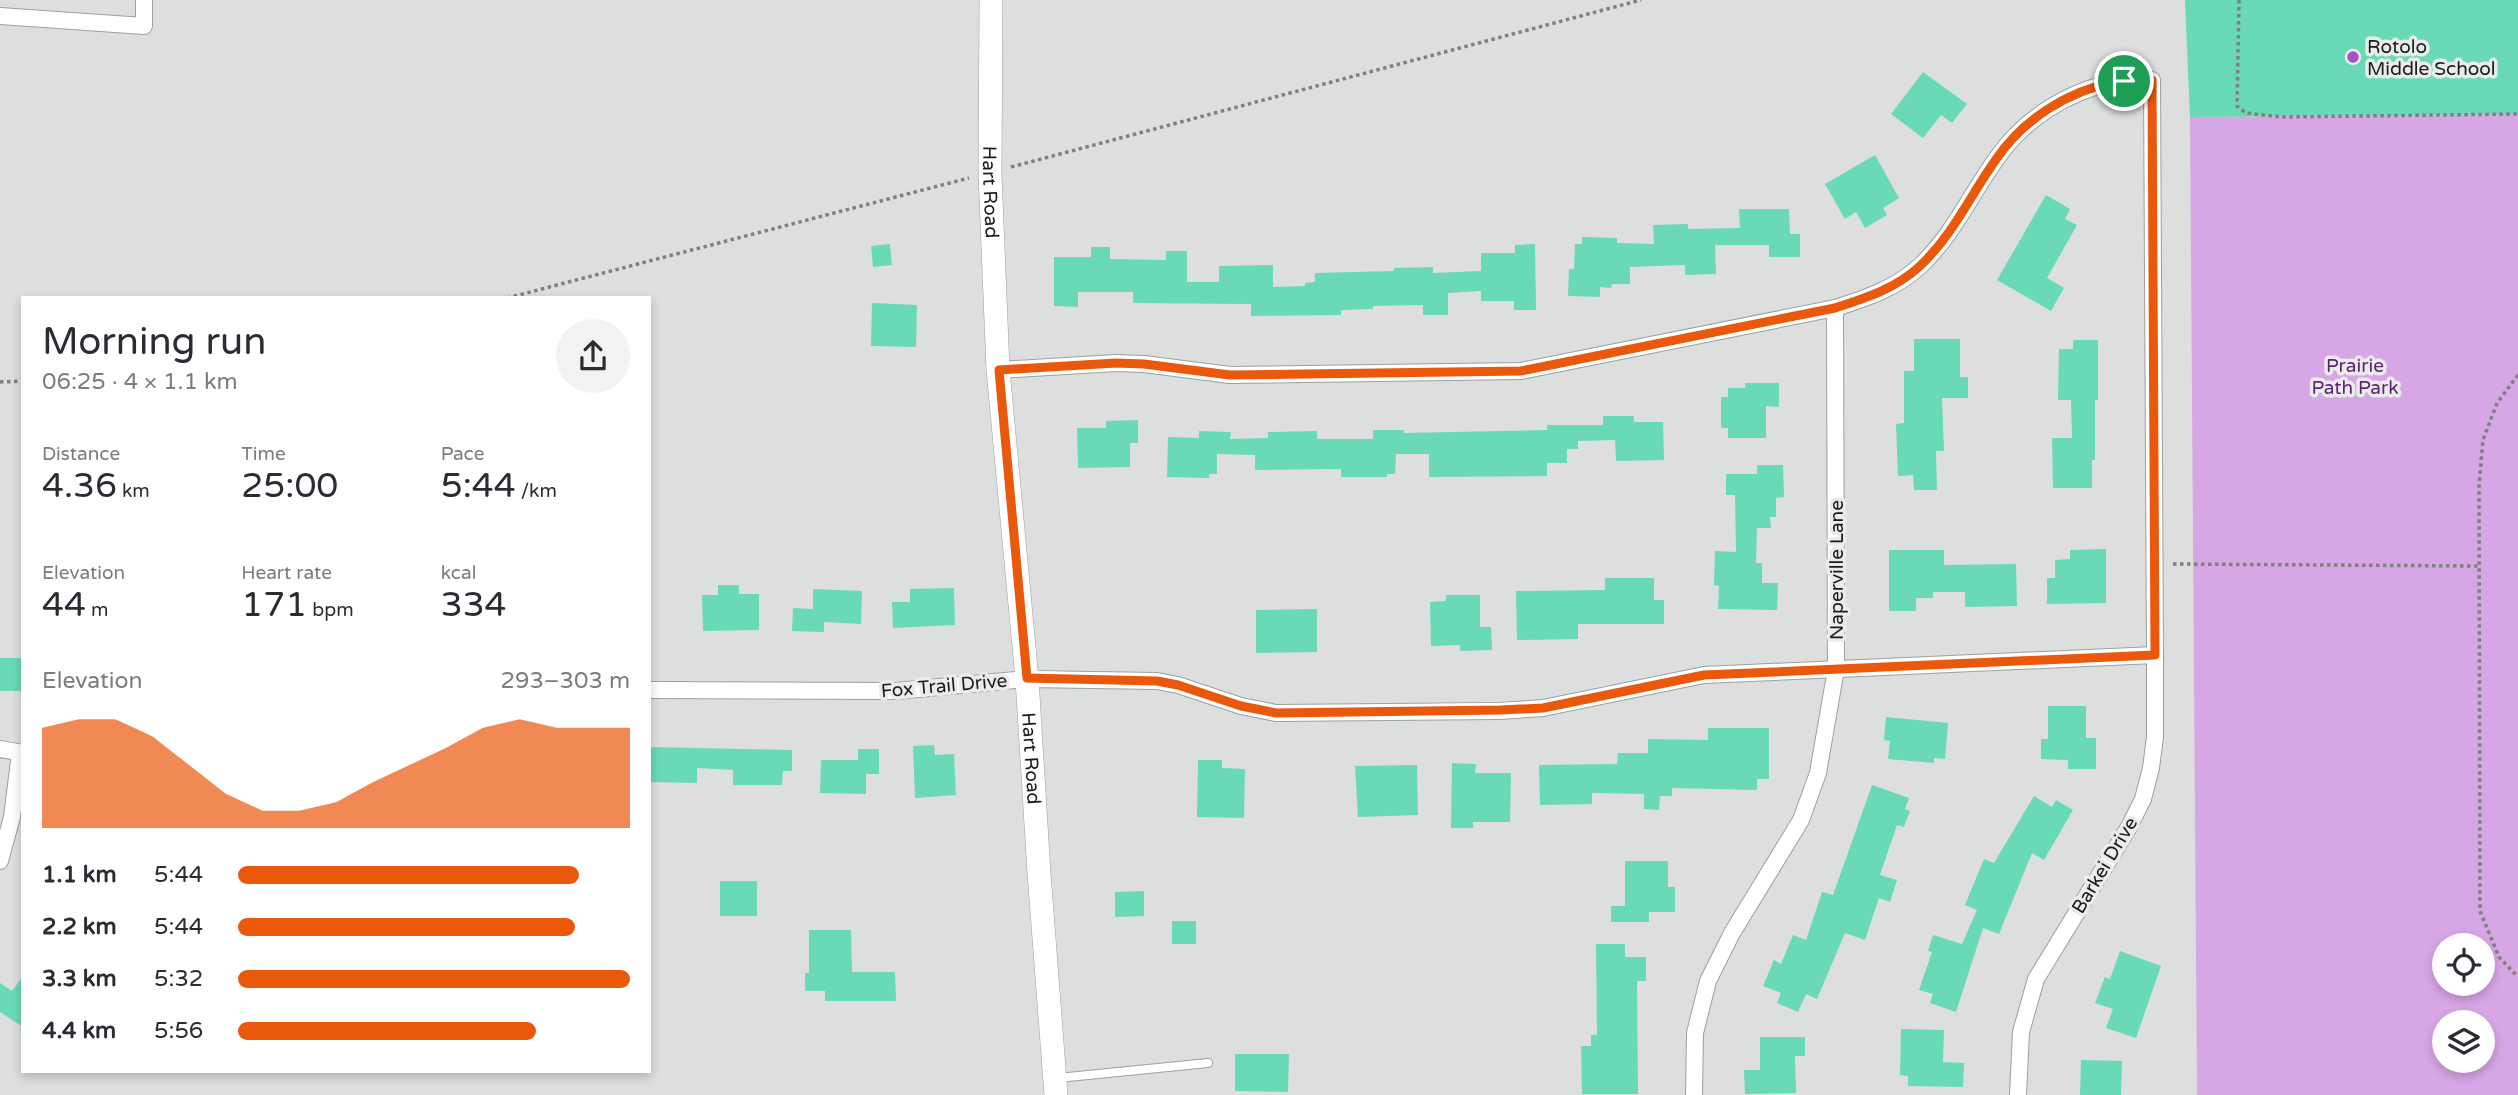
<!DOCTYPE html>
<meta charset="utf-8">
<style>
body{margin:0;font-family:"Varela Round",sans-serif;background:#f2f2f3;color:#2b2b33;height:100vh;display:flex;flex-direction:column;font-size:26px;white-space:nowrap}
*{box-sizing:border-box;margin:0}
p{font-size:23px;color:#7c7c81}
.icon{flex:none;width:38px;height:38px;fill:none;stroke:currentColor;stroke-width:2;stroke-linecap:round;stroke-linejoin:round}
.map{position:relative;flex:1;overflow:hidden}
.side{position:absolute;left:21px;top:296px;width:630px;height:777px;display:flex;flex-direction:column;background:#fff;border-radius:0px;box-shadow:0 4px 10px #0003}
.side>*{flex:none}
.tools{position:absolute;left:2432px;top:933px;display:grid;gap:14px}
.tools a{display:grid;place-items:center;width:63px;height:63px;border-radius:50%;background:#fff;box-shadow:0 4px 10px #0003;font-size:35px}
.pin{position:absolute;display:grid;place-items:center;width:60px;height:60px;color:#fff;margin:-30px;border:4px solid #fff;border-radius:50%;box-shadow:0 2px 7px #0007}
.round{display:grid;place-items:center;flex:none;width:74px;height:74px;border-radius:37px;background:#f2f2f3}
.summary{display:flex;align-items:center;justify-content:space-between;height:119px;padding:0 21px}
h1{font-size:38px;font-weight:600;line-height:52px}
.stats{display:grid;grid-template-columns:repeat(3,1fr);gap:10px;height:119px;padding:7px 21px}
.stats div{display:grid;align-content:center}
.stats b{font-size:35px;font-weight:600}
.stats small{font-size:19px;font-weight:400}
.stats p{font-size:19px}
.chart{height:196px;padding:14px 21px}
.chart p{display:flex;justify-content:space-between}
.chart svg{width:100%;height:126px;margin-top:7px;fill:#ea580c;opacity:.7}
ul{padding:0 21px;list-style:none;font-size:23px}
li{display:grid;grid-template-columns:112px 84px 1fr;align-items:center;height:52px}
li i{height:18px;border-radius:9px;background:#ea580c}
.map>svg:first-child{display:block}
.green{fill:#d7a6e5;fill-rule:evenodd}
.building{fill:#6ad9b7}
.lines{fill:none;stroke-linecap:round;stroke-linejoin:round}
.lane-casing{stroke:#9ca09e;stroke-width:10}
.street-casing{stroke:#9ca09e;stroke-width:18}
.secondary-casing{stroke:#9ca09e;stroke-width:24}
.path{stroke:#7e807f;stroke-width:3.5;stroke-dasharray:3.5 3.5;stroke-linecap:butt}
.lane{stroke:#fff;stroke-width:8}
.street{stroke:#fff;stroke-width:16}
.secondary{stroke:#fff;stroke-width:23}
.route-casing{stroke:#fff;stroke-width:14}
.route{stroke:#ea580c;stroke-width:9}
.poi-dot{fill:#a852c0;stroke:#e9eceb;stroke-width:2.5}
.labels{text-anchor:middle;stroke-width:7;stroke-linejoin:round;paint-order:stroke}
.poi-label{font-size:19px;fill:#191b1a;stroke:#e9eceb;text-anchor:start}
.street-label{font-size:19px;fill:#191b1a;stroke:#e9eceb}
.park-label{font-size:19px;fill:#611f72;stroke:#e9eceb}
</style>
<div class="map">
<svg width="2518" height="1095" viewBox="0 0 2518 1095">
<rect width="100%" height="100%" fill="#dcdfde"/>
<path class="green" d="M2518,114V1095H2197L2190,117ZM2445,945H2483V984H2445ZM2445,1022H2483V1060H2445Z"/>
<g class="building">
<polygon points="2185,0 2518,0 2518,114 2190,117"/>
<polygon points="1923,72 1967,104 1952,123 1941,115 1923,138 1891,114"/>
<polygon points="1875,155 1899,198 1883,208 1887,215 1865,228 1856,212 1845,219 1825,184"/>
<polygon points="2046,195 2070,209 2065,219 2077,225 2047,278 2064,288 2051,311 1997,280"/>
<polygon points="1739,209 1789,209 1790,234 1800,234 1800,257 1769,257 1769,245 1715,245 1716,274 1685,275 1685,265 1630,267 1630,284 1612,284 1611,288 1600,287 1600,297 1568,296 1569,269 1574,269 1575,244 1582,244 1582,237 1617,238 1617,243 1654,244 1653,225 1688,224 1688,229 1740,228"/>
<polygon points="890,244 892,265 873,267 871,246"/>
<polygon points="1535,244 1536,310 1514,310 1514,301 1481,301 1481,291 1448,293 1448,315 1423,315 1423,305 1373,306 1373,309 1341,310 1341,315 1251,316 1251,304 1133,303 1133,292 1078,292 1078,307 1054,306 1054,257 1091,257 1091,247 1110,247 1110,259 1166,260 1166,251 1187,251 1187,282 1219,282 1219,266 1273,265 1273,287 1305,286 1305,283 1315,282 1315,273 1394,271 1394,268 1433,267 1433,273 1481,271 1481,253 1515,253 1515,245"/>
<polygon points="872,303 917,305 916,347 871,346"/>
<polygon points="1914,339 1960,339 1960,377 1968,377 1968,398 1942,398 1944,451 1936,451 1937,490 1914,490 1913,475 1898,476 1896,424 1904,423 1904,371 1914,371"/>
<polygon points="2073,340 2098,340 2098,400 2095,400 2095,460 2092,460 2092,488 2053,488 2052,438 2072,438 2071,400 2058,400 2059,349 2073,349"/>
<polygon points="1745,383 1779,383 1779,407 1766,406 1766,438 1728,438 1728,428 1721,428 1721,397 1728,397 1728,388 1745,388"/>
<polygon points="1603,416 1634,416 1634,422 1663,422 1664,460 1616,461 1615,440 1578,441 1578,449 1567,449 1567,463 1547,463 1547,476 1429,477 1429,454 1396,454 1395,474 1387,474 1387,477 1341,477 1341,469 1255,470 1255,455 1217,454 1217,474 1209,474 1209,478 1167,477 1168,437 1199,438 1199,431 1231,432 1230,439 1268,438 1268,432 1317,431 1317,439 1373,439 1373,430 1404,430 1404,433 1547,430 1547,425 1603,425"/>
<polygon points="1138,420 1138,443 1130,443 1130,467 1078,468 1077,428 1106,428 1106,421"/>
<polygon points="1757,465 1783,465 1784,497 1776,498 1776,517 1770,517 1771,528 1757,528 1756,563 1762,563 1762,583 1778,583 1777,610 1718,609 1719,586 1714,585 1715,551 1736,552 1735,495 1726,495 1726,474 1757,474"/>
<polygon points="2106,549 2106,603 2047,604 2047,578 2055,578 2055,560 2070,559 2070,550"/>
<polygon points="1889,550 1944,550 1944,565 2016,564 2017,606 1965,607 1965,592 1933,592 1933,598 1916,598 1916,611 1889,611"/>
<polygon points="1605,578 1654,578 1654,600 1664,600 1664,624 1578,624 1578,639 1517,640 1516,591 1605,590"/>
<polygon points="718,585 739,585 739,594 759,594 759,630 703,631 702,595 718,595"/>
<polygon points="954,588 955,625 893,628 892,602 910,602 910,589"/>
<polygon points="813,589 862,591 861,624 824,622 824,632 792,631 793,608 813,609"/>
<polygon points="1446,595 1480,595 1480,627 1491,627 1492,650 1460,651 1460,645 1431,646 1430,602 1446,601"/>
<polygon points="1317,609 1317,652 1256,653 1256,610"/>
<rect x="0" y="658" width="23" height="33"/>
<polygon points="2048,706 2086,706 2086,738 2096,738 2096,769 2068,769 2068,760 2041,759 2041,739 2048,739"/>
<polygon points="1886,717 1948,723 1945,759 1934,758 1934,763 1888,759 1890,741 1884,740"/>
<polygon points="1708,728 1769,728 1769,779 1757,779 1757,790 1672,788 1672,796 1660,796 1659,810 1644,809 1644,794 1592,793 1592,804 1540,805 1539,765 1617,764 1618,753 1648,753 1648,739 1708,740"/>
<polygon points="934,745 935,755 954,754 956,795 915,798 913,746"/>
<polygon points="649,747 792,750 792,771 783,771 782,785 733,785 733,770 697,768 697,783 649,782"/>
<polygon points="858,749 879,749 879,774 866,774 866,794 820,793 821,760 858,760"/>
<polygon points="1198,760 1222,760 1222,768 1245,769 1244,818 1197,817"/>
<polygon points="1452,763 1476,764 1475,773 1511,773 1510,822 1473,822 1473,828 1451,828"/>
<polygon points="1417,765 1418,815 1358,817 1355,766"/>
<polygon points="1872,785 1909,798 1905,809 1910,811 1904,827 1897,825 1880,875 1897,880 1890,902 1879,898 1865,940 1845,933 1817,999 1806,994 1798,1012 1777,1003 1781,993 1763,986 1774,960 1781,964 1793,935 1806,940 1822,892 1833,895"/>
<polygon points="2034,796 2052,807 2056,800 2073,810 2044,860 2032,853 1999,934 1983,928 1956,1012 1930,1003 1933,994 1919,990 1932,952 1928,951 1933,935 1962,944 1977,910 1965,905 1984,859 1994,863"/>
<polygon points="1625,861 1668,861 1668,887 1675,887 1675,912 1649,912 1649,922 1611,922 1611,906 1625,906"/>
<rect x="720" y="881" width="37" height="35"/>
<polygon points="1144,891 1144,916 1115,917 1115,892"/>
<rect x="1172" y="921" width="24" height="23"/>
<polygon points="809,930 851,930 852,972 895,972 896,1001 825,1001 825,991 805,991 805,973 809,973"/>
<polygon points="1596,944 1625,944 1625,957 1646,957 1646,981 1637,981 1638,1094 1582,1094 1581,1046 1591,1046 1591,1035 1597,1035"/>
<polygon points="2120,951 2161,966 2136,1038 2106,1028 2113,1009 2095,1003 2105,977 2110,979"/>
<polygon points="23,976 23,1027 0,1012 0,983 12,991"/>
<polygon points="1901,1029 1944,1030 1943,1062 1964,1063 1963,1087 1908,1086 1908,1076 1900,1075"/>
<polygon points="1760,1037 1805,1037 1805,1056 1795,1056 1796,1093 1745,1094 1744,1070 1760,1070"/>
<polygon points="1235,1054 1289,1054 1288,1092 1235,1091"/>
<polygon points="2081,1060 2122,1061 2121,1095 2080,1095"/>
</g>
<g class="lines">
<defs>
<polyline id="lane" points="1058,1078 1208,1063"/>
<g id="street">
<polyline points="0,16 144,26 144,0"/>
<path d="M998,370L1116,363L1144,364L1230,375L1521,371L1835,308C1866,298 1895,289 1920,266C1953,235 1971,194 1997,158C2024,119 2068,91 2115,82C2127,79 2140,80 2152,80L2155,655V737L2151,768L2143,799L2129,827L2036,979L2021,1032L2018,1095"/>
<polyline points="649,690 896,691 1027,679 1157,681 1178,685 1241,706 1276,713 1500,711 1543,708 1704,675 2155,655"/>
<polyline points="0,749 23,753"/>
<polyline points="0,861 12,817 20,753"/>
<polyline points="1694,1095 1695,1033 1708,981 1732,933 1801,820 1818,773 1836,669 1835,308"/>
</g>
<g id="secondary">
<path id="s1" d="M991,0L990,173L998,370L1027,679L1039,873L1056,1095"/>
</g>
</defs>
<use href="#lane" class="lane-casing"/>
<use href="#street" class="street-casing"/>
<use href="#secondary" class="secondary-casing"/>
<g class="path">
<polyline points="2239,0 2237,106 2246,113 2281,117 2518,114"/>
<polyline points="1011,167 1641,0"/>
<polyline points="507,298 969,178"/>
<polyline points="2518,375 2497,403 2483,440 2479,486 2480,911 2499,957 2518,977"/>
<polyline points="0,382 23,381"/>
<polyline points="2173,564 2480,566"/>
</g>
<use href="#lane" class="lane"/>
<use href="#street" class="street"/>
<use href="#secondary" class="secondary"/>
</g>
<g class="lines">
<defs>
<path id="route" d="M2152,80L2155,655L1704,675L1543,708L1500,710L1276,713L1241,706L1178,685L1157,681L1027,678L999,370L1116,363L1144,364L1230,375L1521,371L1835,308C1866,298 1895,289 1920,266C1953,235 1971,194 1997,158C2024,119 2068,91 2115,82C2127,79 2140,80 2152,80Z"/>
</defs>
<use href="#route" class="route-casing"/>
<use href="#route" class="route"/>
</g>
<circle class="poi-dot" cx="2353" cy="57" r="7"/>
<g class="labels">
<g class="poi-label">
<text x="2367" y="53">Rotolo<tspan x="2367" dy="22">Middle School</tspan></text>
</g>
<g class="street-label">
<text dy="7" stroke="none"><textPath href="#s1" startOffset="192">Hart Road</textPath></text>
<text transform="translate(1836 570) rotate(-90)" y="7">Naperville Lane</text>
<text transform="translate(944 685) rotate(-5)" y="7">Fox Trail Drive</text>
<text dy="7" stroke="none"><textPath href="#s1" startOffset="760">Hart Road</textPath></text>
<text transform="translate(2104 865) rotate(-59)" y="7">Barkei Drive</text>
</g>
<g class="park-label">
<text x="2355" y="372">Prairie<tspan x="2355" dy="22">Path Park</tspan></text>
</g>
</g>
</svg>
<div class="tools">
<a><svg class="icon" aria-label="locate" viewBox="0 0 24 24"><circle cx="12" cy="12" r="6"/><path d="M12 2v4M12 18v4M2 12h4M18 12h4"/></svg></a>
<a><svg class="icon" aria-label="layers" viewBox="0 0 24 24"><path d="M12 4l9 5-9 5-9-5zM3 14l9 5 9-5"/></svg></a>
</div>
<div class="pin" style="left:2124px;top:81px;background:#1e9e55"><svg class="icon" aria-label="arrive" viewBox="0 0 24 24"><path d="M6 21V4h12l-3 4 3 4H6"/></svg></div>
<section class="side">
<div class="summary"><div><h1>Morning run</h1><p>06:25 · 4 × 1.1 km</p></div><a class="round"><svg class="icon" aria-label="share" viewBox="0 0 24 24"><path d="M12 15V3M7 8l5-5 5 5M5 13v7h14v-7"/></svg></a></div>
<div class="stats">
<div><p>Distance</p><b>4.36<small> km</small></b></div>
<div><p>Time</p><b>25:00</b></div>
<div><p>Pace</p><b>5:44<small> /km</small></b></div>
</div>
<div class="stats">
<div><p>Elevation</p><b>44<small> m</small></b></div>
<div><p>Heart rate</p><b>171<small> bpm</small></b></div>
<div><p>kcal</p><b>334</b></div>
</div>
<div class="chart"><p><span>Elevation</span>293–303 m</p>
<svg viewBox="0 0 160 44" preserveAspectRatio="none"><path d="M0 44V9L10 6L20 6L30 12L40 22L50 32L60 38L70 38L80 35L90 28L100 22L110 16L120 9L130 6L140 9L150 9L160 9V44z"/></svg>
</div>
<ul>
<li><b>1.1 km</b>5:44<i style="width:87%"></i></li>
<li><b>2.2 km</b>5:44<i style="width:86%"></i></li>
<li><b>3.3 km</b>5:32<i style="width:100%"></i></li>
<li><b>4.4 km</b>5:56<i style="width:76%"></i></li>
</ul>
</section>
</div>
